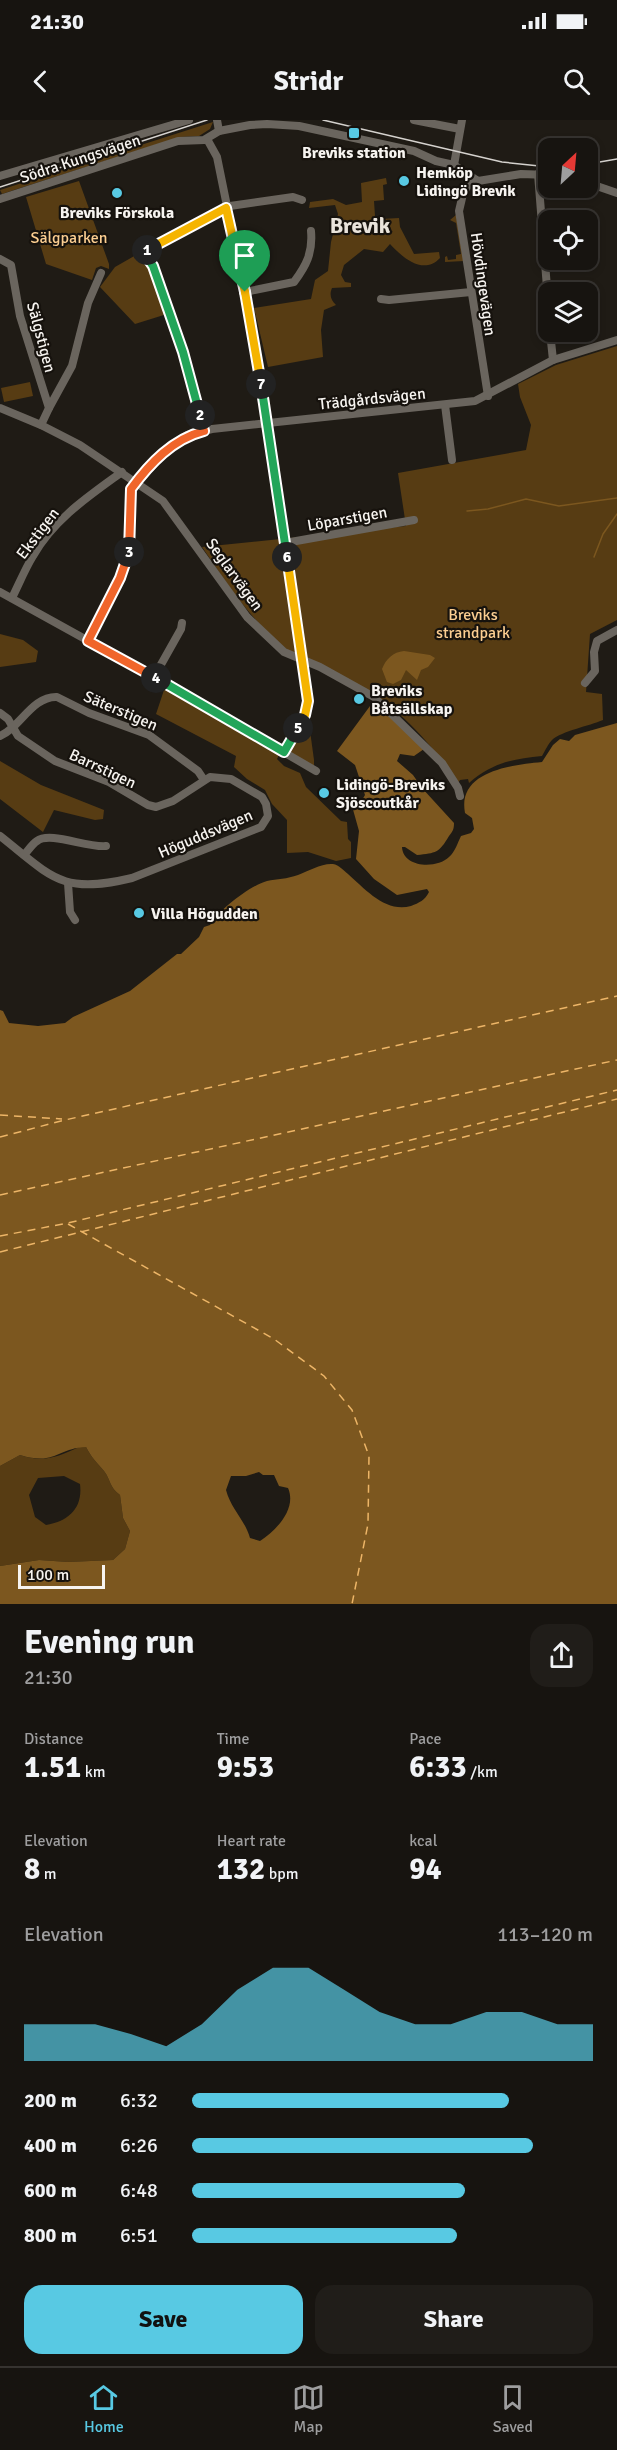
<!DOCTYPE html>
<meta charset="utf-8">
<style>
body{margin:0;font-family:Signika,sans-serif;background:#201d19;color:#f1f3f6;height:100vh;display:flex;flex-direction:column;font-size:22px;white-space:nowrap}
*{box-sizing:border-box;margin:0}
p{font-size:20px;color:#9e9e9f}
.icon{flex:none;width:33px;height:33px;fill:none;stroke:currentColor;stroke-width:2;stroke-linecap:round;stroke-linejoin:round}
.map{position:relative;height:1484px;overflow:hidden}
.drawer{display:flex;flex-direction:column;background:#171410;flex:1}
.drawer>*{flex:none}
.needle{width:39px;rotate:26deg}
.buttons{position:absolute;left:538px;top:18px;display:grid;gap:12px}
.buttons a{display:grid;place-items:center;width:60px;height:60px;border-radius:12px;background:#171410;box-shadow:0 3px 9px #0003,0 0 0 2px #363330;font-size:30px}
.scale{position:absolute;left:18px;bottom:15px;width:87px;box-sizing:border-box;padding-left:6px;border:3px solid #f7f4f0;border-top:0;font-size:16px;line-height:21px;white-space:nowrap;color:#f7f4f0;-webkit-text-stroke:4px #16120d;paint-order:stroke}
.pin{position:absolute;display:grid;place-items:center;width:51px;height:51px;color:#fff;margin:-62px -26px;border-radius:50% 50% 50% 0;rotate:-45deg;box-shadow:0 0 6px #0007}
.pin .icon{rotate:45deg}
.km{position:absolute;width:30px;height:30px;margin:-15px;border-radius:50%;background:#222;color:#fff;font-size:16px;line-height:30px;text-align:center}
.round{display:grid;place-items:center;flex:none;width:63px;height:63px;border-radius:18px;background:#201d19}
.head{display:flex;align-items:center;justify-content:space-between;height:102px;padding:0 24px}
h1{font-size:33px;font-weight:700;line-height:45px}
.stats{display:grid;grid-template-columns:repeat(3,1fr);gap:9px;height:102px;padding:6px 24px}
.stats div{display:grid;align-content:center}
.stats b{font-size:30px;font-weight:700}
.stats small{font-size:16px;font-weight:400}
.stats p{font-size:16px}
.chart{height:168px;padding:12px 24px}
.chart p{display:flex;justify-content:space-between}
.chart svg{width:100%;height:108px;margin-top:6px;fill:#58c9e3;opacity:.7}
.cta{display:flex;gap:12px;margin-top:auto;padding:12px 24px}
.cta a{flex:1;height:69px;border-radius:18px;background:#58c9e3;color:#111;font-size:24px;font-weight:700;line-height:69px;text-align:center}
.cta a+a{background:#201d19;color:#f1f3f6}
ul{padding:0 24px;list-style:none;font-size:20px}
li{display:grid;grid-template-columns:96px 72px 1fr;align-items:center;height:45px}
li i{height:15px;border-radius:8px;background:#58c9e3}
.status{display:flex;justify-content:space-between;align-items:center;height:42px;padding:0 30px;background:#171410;direction:ltr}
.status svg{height:16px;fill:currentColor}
header{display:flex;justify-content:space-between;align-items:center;height:78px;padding:0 24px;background:#171410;font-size:27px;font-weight:700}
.menu{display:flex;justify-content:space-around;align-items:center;height:84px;border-top:2px solid #363330;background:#171410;font-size:16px;color:#9e9e9f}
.menu a{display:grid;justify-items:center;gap:3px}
.menu .selected{color:#58c9e3}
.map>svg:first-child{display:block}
.green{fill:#573c13;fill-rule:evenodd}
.water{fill:#7c571f;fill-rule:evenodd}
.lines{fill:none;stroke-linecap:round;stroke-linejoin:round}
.stream{stroke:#7c571f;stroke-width:1.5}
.ferry{stroke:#edb567;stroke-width:1.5;stroke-dasharray:8 6;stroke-linecap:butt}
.minor{stroke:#6a655e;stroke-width:8}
.tram{stroke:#d5d2ce;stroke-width:1.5}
.split-1-casing{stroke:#fff;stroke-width:12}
.split-2-casing{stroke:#fff;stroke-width:12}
.split-3-casing{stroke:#fff;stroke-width:12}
.split-4-casing{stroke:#fff;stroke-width:12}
.split-5-casing{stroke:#fff;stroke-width:12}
.split-6-casing{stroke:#fff;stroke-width:12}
.split-7-casing{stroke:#fff;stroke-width:12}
.split-8-casing{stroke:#fff;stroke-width:12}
.split-1{stroke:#f5b400;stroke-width:8}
.split-2{stroke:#22a559;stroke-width:8}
.split-3{stroke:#f0652b;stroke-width:8}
.split-4{stroke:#f0652b;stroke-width:8}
.split-5{stroke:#22a559;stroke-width:8}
.split-6{stroke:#f5b400;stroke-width:8}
.split-7{stroke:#22a559;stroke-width:8}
.split-8{stroke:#f5b400;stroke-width:8}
.poi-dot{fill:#58c9e3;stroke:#16120d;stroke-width:2}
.labels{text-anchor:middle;stroke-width:4.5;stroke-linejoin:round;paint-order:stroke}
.poi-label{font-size:16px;font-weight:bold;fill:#f7f4f0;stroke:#16120d;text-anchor:start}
.street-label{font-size:16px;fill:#f7f4f0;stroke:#16120d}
.park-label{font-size:16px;fill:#fcce91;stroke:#16120d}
.district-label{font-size:22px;font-weight:bold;fill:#e9e3db;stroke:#16120d}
</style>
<div class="status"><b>21:30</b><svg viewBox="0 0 49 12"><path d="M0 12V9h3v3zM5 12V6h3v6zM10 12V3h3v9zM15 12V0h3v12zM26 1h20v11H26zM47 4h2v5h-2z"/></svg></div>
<header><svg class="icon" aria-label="back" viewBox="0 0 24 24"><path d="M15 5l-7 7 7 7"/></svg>Stridr<svg class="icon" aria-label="search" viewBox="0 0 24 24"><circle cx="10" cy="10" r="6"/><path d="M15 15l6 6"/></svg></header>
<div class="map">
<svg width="617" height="1484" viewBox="0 0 617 1484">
<rect width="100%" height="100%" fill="#1f1b15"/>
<g class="green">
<polygon points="213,2 210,9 199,16 180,17 11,71 2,74 0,70"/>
<path d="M386,58L387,64L383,65L384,80L374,81L375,96L381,99L399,98L400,107L414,134L439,132L440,138C423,156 402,137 390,124L383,132L364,129L344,145L341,155L345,162L351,163V167L332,168C329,175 331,180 336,185L324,190L321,210L323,237L268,247L254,188L311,179L315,160L328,151L331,122L338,94L335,85L309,88L310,82L333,79L346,85L362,82L361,63Z"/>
<polygon points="79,61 109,144 109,149 101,146 96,148 92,160 46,144 26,77"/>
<polygon points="456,95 464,141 445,142 445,137 447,136 448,140 456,139 456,135 461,134 456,103 450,100"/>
<polygon points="136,135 141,142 151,149 167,194 135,204 100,167 115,147"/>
<path d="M617,226V500L590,514L586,572L602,574L603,600C589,606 562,611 552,620C548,624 545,631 542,636C512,639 492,643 469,663L468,659L460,660L458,663C432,624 397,585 355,563C335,553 301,542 285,528C249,498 228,465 202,427L406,406L398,353L526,330L531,305L520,277L518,264L556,245Z"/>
<polygon points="30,262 33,276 4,282 1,268"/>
<polygon points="0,514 23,520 38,531 36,542 0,547"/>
<polygon points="165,567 280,633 277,639 284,646 300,653 306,667 341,701 347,702 348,719 351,722 351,738 336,741 308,732 287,733 287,700 272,684 265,670 247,659 234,647 236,636 156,594"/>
<polygon points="308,596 314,640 314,645 311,646 289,633 289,629"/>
<polygon points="0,641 41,665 104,690 103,699 95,700 54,690 43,712 0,679"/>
<path d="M79,1327H86C91,1337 97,1343 104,1351C111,1360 109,1367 120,1375L123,1398L130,1411L125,1429L113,1440L68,1442L39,1440L0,1446V1346L20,1335C44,1343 57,1337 79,1327ZM64,1356L80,1364C83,1388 69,1401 46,1405L35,1397L29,1375L38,1358Z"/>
</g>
<g class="water">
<path d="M404,531L430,535L435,538L428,547L421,550L417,560L406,550L401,560L393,564L387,562L382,549C386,539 393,532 404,531Z"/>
<path d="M370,586L381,588L424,629L414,636L400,634L397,641L413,655L422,668L454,703C454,709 453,711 449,716C439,733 436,733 417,735L405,727H402C403,748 437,749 449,737C455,732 458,722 461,716L471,713L474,709L472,698L465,693C457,651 512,645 542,642L553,625L560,619L569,621L575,615L617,603V1484H0V1446L39,1440L68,1442L113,1440L125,1429L130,1411L123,1398L120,1375C109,1367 111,1360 104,1351C97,1343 91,1337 86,1327C57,1328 56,1346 20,1335L0,1346V890L3,891L9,903L38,906L65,903L73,897L130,871L177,834H181L199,817L204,807L210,805C217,791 251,765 267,761C277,759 287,759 298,755C308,751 322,743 333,744C339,745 344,751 348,754C366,770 386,793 411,786C419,783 425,780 429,772L427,769L397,775L374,759L356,739L359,711L352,686L354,682L359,685L365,675L355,645L337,631ZM259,1352L263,1355H274L279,1366L288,1368C297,1388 277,1410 260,1421L250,1418C245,1400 231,1389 226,1370L231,1356H246Z"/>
</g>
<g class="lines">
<g class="stream">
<polyline points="467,391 488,389 526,379 559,386 617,378"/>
<polyline points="594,437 603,414 617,394"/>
</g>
<g class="ferry">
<polyline points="0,995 62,999"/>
<polyline points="0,1017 65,1000 617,876"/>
<polyline points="0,1075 617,940"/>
<polyline points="68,1104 274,1219 324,1256 352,1290 369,1336 368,1404 352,1484"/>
<polyline points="0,1116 68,1103 617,970"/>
<polyline points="0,1132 617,979"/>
</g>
<g class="minor">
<polyline points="217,0 219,11"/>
<polyline points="414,0 460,9"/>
<polyline points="207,19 217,37 256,229 308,581 305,595 284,632"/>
<polyline points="454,45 462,0"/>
<polyline points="538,54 549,193"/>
<polyline points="0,56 189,0"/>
<polyline points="472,59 463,74 459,91 488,276"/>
<polyline points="588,63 617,73"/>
<polyline points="0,79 178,21 204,20 219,11 250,5 267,4 299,6 414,31 436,41 454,45 478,61 521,54 549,55"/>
<polyline points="0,139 11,145 20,196 49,288 41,305"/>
<path d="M245,172L294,162C306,146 313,133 311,111"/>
<polyline points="381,179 389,180 471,172"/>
<polyline points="550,212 553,240"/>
<polyline points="445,285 452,340"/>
<polyline points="0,288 41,305 80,325 163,381 247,497 284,532 320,547 374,577 442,643 458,668 460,676"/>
<polyline points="49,288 72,246 88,183 101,153"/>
<polyline points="204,311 183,232 152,146 146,136 147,129 230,86 293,77 302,80"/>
<polyline points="285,423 414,400"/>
<polyline points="0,472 179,571 316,651"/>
<path d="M12,478C19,464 25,449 33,436C54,399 89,376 122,352"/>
<polyline points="89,521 128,440 130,424 131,369 173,324 187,315 212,309 475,281 553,240 617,220"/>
<polyline points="154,557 181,509 182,503"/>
<polyline points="585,563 595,551 594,532 597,521 617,510"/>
<path d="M0,593L8,599L18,616L55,641L109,662L148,685L156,687L173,681L210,657L231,659L262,677L266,684L268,696L261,707L132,758C61,775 52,757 0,716"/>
<path d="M0,616C20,608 32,576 57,577L89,593L149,615L198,651L204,660"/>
<path d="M24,735C28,731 32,724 37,721C50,711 87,728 106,726"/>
<polyline points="68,763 70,792 75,800"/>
</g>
<g class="tram">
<polyline points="323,0 502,42 549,47"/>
<polyline points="588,44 617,39"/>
<polyline points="0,67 207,0"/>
</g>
</g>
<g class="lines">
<defs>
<polyline id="split-1" points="147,130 226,88 245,172"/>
<polyline id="split-2" points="147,130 146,136 153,146 183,232 200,295"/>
<path id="split-3" d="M129,432L131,369C150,343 173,319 204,311L200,295"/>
<polyline id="split-4" points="129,432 120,458 88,521 156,558"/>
<polyline id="split-5" points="156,558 284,632 298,608"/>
<polyline id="split-6" points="287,437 308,581 305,595 298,608"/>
<polyline id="split-7" points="261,264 287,437"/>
<polyline id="split-8" points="245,172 261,264"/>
</defs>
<use href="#split-1" class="split-1-casing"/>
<use href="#split-2" class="split-2-casing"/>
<use href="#split-3" class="split-3-casing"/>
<use href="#split-4" class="split-4-casing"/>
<use href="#split-5" class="split-5-casing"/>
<use href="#split-6" class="split-6-casing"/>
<use href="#split-7" class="split-7-casing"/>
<use href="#split-8" class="split-8-casing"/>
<use href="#split-1" class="split-1"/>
<use href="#split-2" class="split-2"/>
<use href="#split-3" class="split-3"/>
<use href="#split-4" class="split-4"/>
<use href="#split-5" class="split-5"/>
<use href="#split-6" class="split-6"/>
<use href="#split-7" class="split-7"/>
<use href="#split-8" class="split-8"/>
</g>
<g class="poi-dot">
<rect x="348" y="7" width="12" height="12" rx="3"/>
<circle cx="404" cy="61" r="6"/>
<circle cx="117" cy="73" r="6"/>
<circle cx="359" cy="579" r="6"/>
<circle cx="324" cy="673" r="6"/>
<circle cx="139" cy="793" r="6"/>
</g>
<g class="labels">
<g class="poi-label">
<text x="354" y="38" text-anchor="middle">Breviks station</text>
<text x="416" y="58">Hemköp<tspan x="416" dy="18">Lidingö Brevik</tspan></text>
<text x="117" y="98" text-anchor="middle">Breviks Förskola</text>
<text x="371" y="576">Breviks<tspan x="371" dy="18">Båtsällskap</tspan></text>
<text x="336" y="670">Lidingö-Breviks<tspan x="336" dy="18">Sjöscoutkår</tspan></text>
<text x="151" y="799">Villa Högudden</text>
</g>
<g class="street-label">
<text transform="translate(80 38) rotate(-18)" y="6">Södra Kungsvägen</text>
<text transform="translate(484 164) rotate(82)" y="6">Hövdingevägen</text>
<text transform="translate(42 217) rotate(75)" y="6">Sälgstigen</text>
<text transform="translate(372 278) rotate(-6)" y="6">Trädgårdsvägen</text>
<text transform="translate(347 398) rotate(-10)" y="6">Löparstigen</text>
<text transform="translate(37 413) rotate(-53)" y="6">Ekstigen</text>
<text transform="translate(235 454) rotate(54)" y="6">Seglarvägen</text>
<text transform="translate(121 590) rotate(23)" y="6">Säterstigen</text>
<text transform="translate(103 648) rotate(25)" y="6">Barrstigen</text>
<text transform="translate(205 713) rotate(-23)" y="6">Höguddsvägen</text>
</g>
<g class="park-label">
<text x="69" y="123">Sälgparken</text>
<text x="473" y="500">Breviks<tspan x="473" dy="18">strandpark</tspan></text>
</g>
<g class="district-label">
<text x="360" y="113">Brevik</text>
</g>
</g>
</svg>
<div class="buttons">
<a><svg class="needle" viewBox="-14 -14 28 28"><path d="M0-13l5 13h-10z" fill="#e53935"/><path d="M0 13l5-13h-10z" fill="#9e9e9f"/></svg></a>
<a><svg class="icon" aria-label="locate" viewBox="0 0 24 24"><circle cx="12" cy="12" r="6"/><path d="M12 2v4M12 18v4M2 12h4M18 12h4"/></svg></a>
<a><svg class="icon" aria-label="layers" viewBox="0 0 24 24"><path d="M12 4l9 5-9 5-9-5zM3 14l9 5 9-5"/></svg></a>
</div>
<div class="scale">100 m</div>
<div class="pin" style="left:245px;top:172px;background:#1e9e55"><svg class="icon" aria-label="arrive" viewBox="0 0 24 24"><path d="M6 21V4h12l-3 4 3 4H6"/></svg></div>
<b class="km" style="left:147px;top:130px">1</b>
<b class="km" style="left:200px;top:295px">2</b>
<b class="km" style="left:129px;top:432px">3</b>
<b class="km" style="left:156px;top:558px">4</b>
<b class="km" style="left:298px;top:608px">5</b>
<b class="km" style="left:287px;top:437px">6</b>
<b class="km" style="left:261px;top:264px">7</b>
</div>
<section class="drawer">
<div class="head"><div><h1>Evening run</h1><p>21:30</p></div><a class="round"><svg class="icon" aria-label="share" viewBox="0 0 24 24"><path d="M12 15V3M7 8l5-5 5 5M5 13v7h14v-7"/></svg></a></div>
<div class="stats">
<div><p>Distance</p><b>1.51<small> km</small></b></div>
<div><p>Time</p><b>9:53</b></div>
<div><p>Pace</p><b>6:33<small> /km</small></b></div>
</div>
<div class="stats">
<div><p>Elevation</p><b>8<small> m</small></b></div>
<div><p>Heart rate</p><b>132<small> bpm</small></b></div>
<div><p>kcal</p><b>94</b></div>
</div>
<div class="chart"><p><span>Elevation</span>113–120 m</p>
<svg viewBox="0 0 160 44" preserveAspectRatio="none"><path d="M0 44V29L10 29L20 29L30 33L40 38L50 29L60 15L70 6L80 6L90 15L100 24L110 29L120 29L130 24L140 24L150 29L160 29V44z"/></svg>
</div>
<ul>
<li><b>200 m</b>6:32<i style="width:79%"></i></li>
<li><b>400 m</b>6:26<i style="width:85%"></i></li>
<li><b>600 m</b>6:48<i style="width:68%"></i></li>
<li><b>800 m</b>6:51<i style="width:66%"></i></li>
</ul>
<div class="cta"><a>Save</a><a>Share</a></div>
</section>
<nav class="menu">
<a class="selected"><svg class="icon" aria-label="home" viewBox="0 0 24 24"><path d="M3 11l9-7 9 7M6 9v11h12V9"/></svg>Home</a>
<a><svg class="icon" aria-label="map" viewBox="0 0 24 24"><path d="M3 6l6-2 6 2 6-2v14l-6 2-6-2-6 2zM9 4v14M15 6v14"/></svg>Map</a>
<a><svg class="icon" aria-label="saved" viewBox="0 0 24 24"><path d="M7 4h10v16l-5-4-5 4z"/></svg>Saved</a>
</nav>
